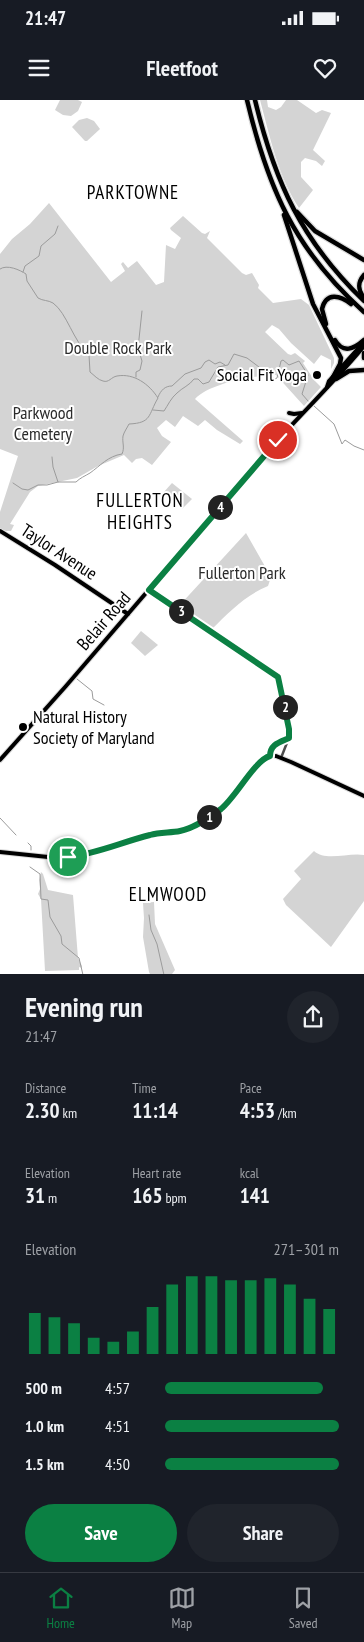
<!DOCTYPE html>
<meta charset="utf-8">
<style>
body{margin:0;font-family:"PT Sans Narrow",sans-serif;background:#20242c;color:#f1f3f6;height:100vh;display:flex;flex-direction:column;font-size:19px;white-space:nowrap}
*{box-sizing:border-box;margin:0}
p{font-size:16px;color:#9ea1a6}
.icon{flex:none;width:28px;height:28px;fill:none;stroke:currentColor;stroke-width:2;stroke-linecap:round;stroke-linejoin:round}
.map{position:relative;height:874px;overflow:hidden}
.sheet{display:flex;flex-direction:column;background:#171b24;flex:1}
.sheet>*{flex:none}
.pin{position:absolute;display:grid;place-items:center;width:42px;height:42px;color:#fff;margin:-21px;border:2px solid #fff;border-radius:50%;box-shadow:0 1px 5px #0007}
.km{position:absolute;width:25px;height:25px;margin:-12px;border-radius:50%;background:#222;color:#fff;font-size:14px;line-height:25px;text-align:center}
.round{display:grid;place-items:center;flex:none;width:52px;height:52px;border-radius:26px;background:#20242c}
.overview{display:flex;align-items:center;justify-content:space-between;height:85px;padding:0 25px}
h1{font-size:28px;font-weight:800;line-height:38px}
.figures{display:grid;grid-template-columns:repeat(3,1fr);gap:8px;height:85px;padding:5px 25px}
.figures div{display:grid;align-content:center}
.figures b{font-size:21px;font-weight:800}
.figures small{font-size:14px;font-weight:400}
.figures p{font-size:14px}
.chart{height:140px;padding:10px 25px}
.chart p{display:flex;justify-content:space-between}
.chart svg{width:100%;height:90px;margin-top:5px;stroke:#0b8043;stroke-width:6}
.cta{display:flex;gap:10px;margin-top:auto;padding:10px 25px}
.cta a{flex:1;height:58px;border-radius:30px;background:#0b8043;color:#fff;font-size:20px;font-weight:800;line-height:58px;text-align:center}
.cta a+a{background:#20242c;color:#f1f3f6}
ul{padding:0 25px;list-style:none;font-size:16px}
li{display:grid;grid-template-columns:80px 60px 1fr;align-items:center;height:38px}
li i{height:12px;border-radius:6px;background:#0b8043}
.status{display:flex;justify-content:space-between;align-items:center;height:35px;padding:0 25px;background:#171b24;direction:ltr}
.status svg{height:14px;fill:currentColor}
header{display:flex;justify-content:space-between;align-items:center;height:65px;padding:0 25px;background:#171b24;font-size:22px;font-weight:800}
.tabs{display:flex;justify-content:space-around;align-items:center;height:70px;border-top:1px solid #363941;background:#171b24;font-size:14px;color:#9ea1a6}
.tabs a{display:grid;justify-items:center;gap:2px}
.tabs .selected{color:#0b8043}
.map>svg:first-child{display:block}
.green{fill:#d4d4d4}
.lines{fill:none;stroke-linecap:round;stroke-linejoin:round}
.stream{stroke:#9b9b9b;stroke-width:1}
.major-casing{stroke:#dbdbdb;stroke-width:6}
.highway-casing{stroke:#dbdbdb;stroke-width:7}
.minor{stroke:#4d4d4d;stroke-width:2.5}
.major{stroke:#000;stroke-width:4}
.highway{stroke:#000;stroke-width:4.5}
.route-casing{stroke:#fff;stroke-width:10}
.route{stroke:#0b8043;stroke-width:6}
.poi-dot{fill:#000;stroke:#fff;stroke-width:2}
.labels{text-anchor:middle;stroke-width:4;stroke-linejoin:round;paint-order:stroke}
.park-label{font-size:18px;fill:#2b2b2b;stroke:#fff}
.poi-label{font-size:18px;fill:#000;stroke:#fff;text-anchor:end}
.street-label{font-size:18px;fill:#000;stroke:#fff}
.neighbourhood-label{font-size:19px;letter-spacing:1px;fill:#000;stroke:#fff}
</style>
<div class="status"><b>21:47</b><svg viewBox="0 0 49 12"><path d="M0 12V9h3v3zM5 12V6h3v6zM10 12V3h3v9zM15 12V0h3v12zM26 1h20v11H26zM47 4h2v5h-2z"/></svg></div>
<header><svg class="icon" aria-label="menu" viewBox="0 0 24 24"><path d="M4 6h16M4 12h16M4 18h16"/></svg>Fleetfoot<svg class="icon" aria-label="heart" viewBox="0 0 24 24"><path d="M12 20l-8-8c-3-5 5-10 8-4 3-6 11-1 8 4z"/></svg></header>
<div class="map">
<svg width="364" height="875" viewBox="0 0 364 875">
<rect width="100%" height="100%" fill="#fff"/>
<g class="green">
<polygon points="60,0 78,0 82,2 78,11 71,16 63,15 55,10"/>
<path d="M260,0H267L268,7L276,10L281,7L286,0H297L316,13L322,10L331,13L313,50L325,61L322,66L316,61L305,58L301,62V77L313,90L299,108C278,76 270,37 260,0Z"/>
<polygon points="87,18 94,21 100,29 87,41 85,41 72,27 79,20"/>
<path d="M49,103L111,182L125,171L121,164L123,162L128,168L137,161L156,185L164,182L166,145L175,149L181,138L171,130L170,128L183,116L202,133L205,134L210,131L207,138L242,173L246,175L252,173L259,185L258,188L273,203L301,199L309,205L334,258V263L331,269V260L321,255L314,264L291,243L279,229L272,225L265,232L288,254L291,255L295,253L305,261L303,263L314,280L321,287L304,306L276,275H272C251,276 209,284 195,299L243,341L240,344L217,330L205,320L198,326L183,316L175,327L166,320L157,328L162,336L171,342L152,365L142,358L136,359L132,363L124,355L98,366L77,378L38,386L30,392L10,424L14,425L11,431H6L0,429V412L18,356L0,349V154L12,139L30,124Z"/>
<polygon points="172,383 192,399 182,409 163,393"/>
<path d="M246,433L271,477L268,486C246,495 229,512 212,529L178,507Z"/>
<polygon points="141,531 158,545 145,556 131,543"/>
<path d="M314,751C326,762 349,752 364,755V801L331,847L286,805L283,799L301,779L294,771Z"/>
<polygon points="41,772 43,774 48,790 73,795 78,858 82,866 82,868 79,867 79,870 45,871 41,799 38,794 40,789 39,780"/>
<polygon points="154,802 155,824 175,870 172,874 150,874 149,872 143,837 144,818 143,803"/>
</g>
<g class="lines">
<g class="stream">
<path d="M0,169C7,164 20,170 26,174L27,181L38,198C43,201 48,200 53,203C67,213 73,241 89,255L90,272C94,275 98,280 103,281C109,283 111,277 117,276C134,273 149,284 158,298C148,315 152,323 129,324C127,328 124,332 123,336C122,343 125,347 122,354C108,356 100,366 90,373C85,376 80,378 76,382H58L47,385H38L28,390L22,389L13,383"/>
<polyline points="23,172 25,166 39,156 41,146 55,134 58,126"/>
<polyline points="136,277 136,272 140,270 142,261 138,248 139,239 142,211"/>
<path d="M158,297C161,290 165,286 172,286L185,274L201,268L205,262L209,260L215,264L220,262L225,265"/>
<polyline points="314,306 334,324 342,344 345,340 354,346 364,350"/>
<path d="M153,310L164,311C168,305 171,298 177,293C182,288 190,285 194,279H198L203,284L209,282L218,267L228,265L234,254L247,258L275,279L277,278L281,261L283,260L289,265L299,261L308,275L302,294L308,301"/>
<polyline points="52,357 53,367 58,382"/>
<polyline points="77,579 92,591 93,599 104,605"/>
<polyline points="0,718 16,735"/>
<polyline points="28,743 31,746 31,750"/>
<polyline points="30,767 40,774 41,799 48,800 50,817 61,836 62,844 79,858 83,875"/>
<polyline points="149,815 151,830 157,844 164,875"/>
</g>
<defs>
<g id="major">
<polyline points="327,287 329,281 363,243"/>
<polyline points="289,313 294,314 302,313"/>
<polyline points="0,431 55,465 128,514"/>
<path d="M0,660L66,586L275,343C305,310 336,280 364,246"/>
<polyline points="0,752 48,757 72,757 155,734 188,728 207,718 226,705 235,696 261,662 270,656 276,656 291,662 364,696"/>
</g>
<g id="highway">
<path d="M247,0C268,89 295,150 364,212"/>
<path d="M255,0C275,83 302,141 364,201"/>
<polyline points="297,112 315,131 364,160"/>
<polyline points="284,115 313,204 341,258 340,264 333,277"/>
<path d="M364,175C357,183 358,190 364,198"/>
<path d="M326,224L322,209C326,192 340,195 351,204"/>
<path d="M335,240C343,254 354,249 364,240"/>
<polyline points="364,253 364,258"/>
<polyline points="336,279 349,271 364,270"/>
</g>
</defs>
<use href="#major" class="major-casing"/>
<use href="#highway" class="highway-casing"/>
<g class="minor">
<polyline points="149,490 278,577 290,635 281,658"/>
<path d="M270,656C270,645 279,642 288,638"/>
</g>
<use href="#major" class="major"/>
<use href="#highway" class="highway"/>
</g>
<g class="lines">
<defs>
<path id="route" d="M68,757C96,754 122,742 150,735C160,732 170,733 180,731C195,728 209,718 221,709C236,697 255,660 270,656C270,644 280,642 289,638V629L278,577L149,490L278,340"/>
</defs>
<use href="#route" class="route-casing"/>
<use href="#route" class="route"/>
</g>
<g class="poi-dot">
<circle cx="317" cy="275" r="5"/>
<circle cx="23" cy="627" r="5"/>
</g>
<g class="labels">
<g class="park-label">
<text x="118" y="254">Double Rock Park</text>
<text x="43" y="319">Parkwood<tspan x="43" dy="21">Cemetery</tspan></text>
<text x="242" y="479">Fullerton Park</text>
</g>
<g class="poi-label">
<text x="307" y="281">Social Fit Yoga</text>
<text x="33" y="623" text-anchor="start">Natural History<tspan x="33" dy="21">Society of Maryland</tspan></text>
</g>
<g class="street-label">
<text transform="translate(59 452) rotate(33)" y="6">Taylor Avenue</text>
<text transform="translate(104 521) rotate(-49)" y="6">Belair Road</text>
</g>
<g class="neighbourhood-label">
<text x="133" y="99">PARKTOWNE</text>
<text x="140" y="407">FULLERTON<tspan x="140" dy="22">HEIGHTS</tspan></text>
<text x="168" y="801">ELMWOOD</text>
</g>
</g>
</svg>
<div class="pin" style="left:68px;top:757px;background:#1e9e55"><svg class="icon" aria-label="arrive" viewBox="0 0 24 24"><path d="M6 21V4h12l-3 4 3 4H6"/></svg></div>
<div class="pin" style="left:278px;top:340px;background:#d93025"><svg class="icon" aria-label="check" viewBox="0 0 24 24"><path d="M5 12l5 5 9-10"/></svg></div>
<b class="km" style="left:209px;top:717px">1</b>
<b class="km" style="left:285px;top:607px">2</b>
<b class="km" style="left:181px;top:511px">3</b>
<b class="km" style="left:220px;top:407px">4</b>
</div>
<section class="sheet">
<div class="overview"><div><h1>Evening run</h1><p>21:47</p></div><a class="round"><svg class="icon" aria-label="share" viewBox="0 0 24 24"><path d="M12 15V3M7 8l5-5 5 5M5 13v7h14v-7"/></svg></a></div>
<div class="figures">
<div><p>Distance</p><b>2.30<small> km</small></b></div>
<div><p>Time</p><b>11:14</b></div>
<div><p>Pace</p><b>4:53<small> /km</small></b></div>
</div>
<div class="figures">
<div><p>Elevation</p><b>31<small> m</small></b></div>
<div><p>Heart rate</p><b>165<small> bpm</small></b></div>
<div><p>kcal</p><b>141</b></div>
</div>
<div class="chart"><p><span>Elevation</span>271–301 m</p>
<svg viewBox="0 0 160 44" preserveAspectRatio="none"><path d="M5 44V24M15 44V26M25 44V29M35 44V36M45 44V38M55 44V33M65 44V21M75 44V10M85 44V6M95 44V6M105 44V8M115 44V8M125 44V7M135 44V10M145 44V17M155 44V22"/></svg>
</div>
<ul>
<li><b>500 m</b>4:57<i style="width:91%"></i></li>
<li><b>1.0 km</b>4:51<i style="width:100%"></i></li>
<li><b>1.5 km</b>4:50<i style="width:100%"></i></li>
</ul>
<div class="cta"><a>Save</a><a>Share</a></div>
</section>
<nav class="tabs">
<a class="selected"><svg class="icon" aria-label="home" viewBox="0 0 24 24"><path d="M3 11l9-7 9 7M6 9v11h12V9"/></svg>Home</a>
<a><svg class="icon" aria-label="map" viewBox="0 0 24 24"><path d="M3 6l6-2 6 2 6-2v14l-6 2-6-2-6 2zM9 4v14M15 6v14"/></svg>Map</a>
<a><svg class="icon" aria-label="saved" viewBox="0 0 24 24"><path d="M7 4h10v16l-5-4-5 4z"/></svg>Saved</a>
</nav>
